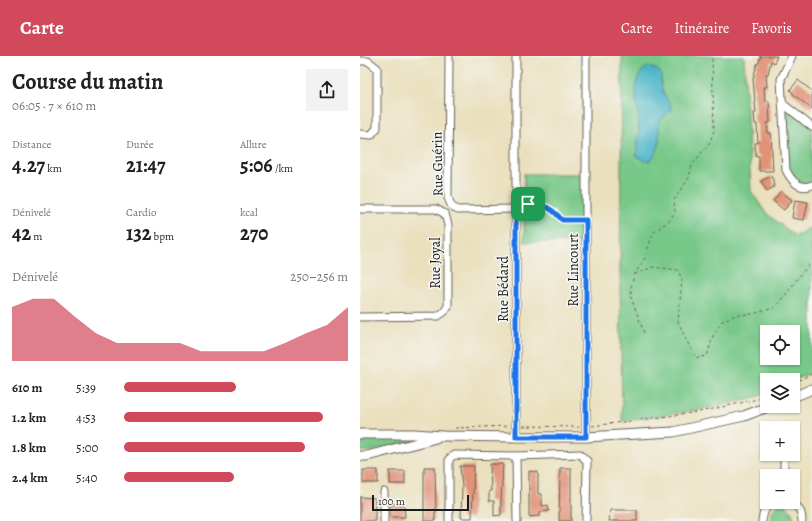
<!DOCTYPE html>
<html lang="fr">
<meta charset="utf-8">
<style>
body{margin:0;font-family:Alegreya,serif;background:#f2f2f2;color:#202124;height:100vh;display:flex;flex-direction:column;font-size:15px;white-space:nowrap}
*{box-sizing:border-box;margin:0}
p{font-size:13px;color:#757577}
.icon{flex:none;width:22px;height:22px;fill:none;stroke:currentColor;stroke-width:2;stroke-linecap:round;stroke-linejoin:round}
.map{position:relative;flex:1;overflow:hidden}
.panel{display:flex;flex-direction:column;background:#fff;width:360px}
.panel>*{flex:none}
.tools{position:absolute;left:400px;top:269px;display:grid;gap:8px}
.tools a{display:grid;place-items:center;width:40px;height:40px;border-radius:0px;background:#fff;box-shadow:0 1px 3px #0004;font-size:20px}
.scale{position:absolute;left:12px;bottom:10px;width:97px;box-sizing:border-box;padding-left:4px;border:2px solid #1c1c1c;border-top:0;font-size:11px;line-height:14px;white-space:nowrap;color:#1c1c1c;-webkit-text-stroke:3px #f6f6f2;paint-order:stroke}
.pin{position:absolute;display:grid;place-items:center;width:34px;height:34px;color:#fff;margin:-17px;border-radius:8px;box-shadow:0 2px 6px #0006}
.round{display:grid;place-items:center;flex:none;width:42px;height:42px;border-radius:0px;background:#f2f2f2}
.head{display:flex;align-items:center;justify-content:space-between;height:68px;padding:0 12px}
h1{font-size:22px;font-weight:700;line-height:30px}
.stats{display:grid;grid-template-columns:repeat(3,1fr);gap:6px;height:68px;padding:4px 12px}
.stats div{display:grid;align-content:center}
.stats b{font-size:20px;font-weight:700}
.stats small{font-size:11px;font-weight:400}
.stats p{font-size:11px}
.chart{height:112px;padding:8px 12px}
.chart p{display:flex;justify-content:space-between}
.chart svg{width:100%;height:72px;margin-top:4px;fill:#d1495b;opacity:.7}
ul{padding:0 12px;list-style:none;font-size:13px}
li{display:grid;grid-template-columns:64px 48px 1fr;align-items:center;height:30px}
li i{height:10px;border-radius:5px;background:#d1495b}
header{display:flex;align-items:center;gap:24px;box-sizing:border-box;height:56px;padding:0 20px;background:#d1495b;color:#fff}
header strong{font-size:19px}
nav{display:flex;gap:22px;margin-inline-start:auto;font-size:14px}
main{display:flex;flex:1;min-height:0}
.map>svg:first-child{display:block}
.green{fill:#78c889;stroke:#4a7252;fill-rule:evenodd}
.water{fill:#4ab5c7;stroke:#336872}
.building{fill:#e19277}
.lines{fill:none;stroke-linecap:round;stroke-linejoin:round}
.minor-casing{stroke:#646154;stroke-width:9}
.major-casing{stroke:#646154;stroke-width:11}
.path{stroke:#646154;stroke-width:1;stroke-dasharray:3 3;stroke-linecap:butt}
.minor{stroke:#fff;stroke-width:7}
.major{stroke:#fff;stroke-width:9}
.route-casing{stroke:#fff;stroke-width:8}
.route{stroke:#1a73e8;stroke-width:5}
.labels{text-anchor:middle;stroke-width:3;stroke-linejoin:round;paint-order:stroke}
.street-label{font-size:14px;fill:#1c1c1c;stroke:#f6f6f2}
</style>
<header>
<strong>Carte</strong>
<nav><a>Carte</a><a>Itinéraire</a><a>Favoris</a></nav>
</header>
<main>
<section class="panel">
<div class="head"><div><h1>Course du matin</h1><p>06:05 · 7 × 610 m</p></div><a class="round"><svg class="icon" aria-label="share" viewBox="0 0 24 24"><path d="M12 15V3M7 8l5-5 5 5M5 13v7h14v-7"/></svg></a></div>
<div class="stats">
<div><p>Distance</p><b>4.27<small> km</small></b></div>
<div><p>Durée</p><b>21:47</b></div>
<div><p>Allure</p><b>5:06<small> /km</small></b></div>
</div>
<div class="stats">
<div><p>Dénivelé</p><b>42<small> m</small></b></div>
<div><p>Cardio</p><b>132<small> bpm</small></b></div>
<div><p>kcal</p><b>270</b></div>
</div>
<div class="chart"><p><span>Dénivelé</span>250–256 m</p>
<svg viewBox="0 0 160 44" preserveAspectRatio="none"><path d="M0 44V11L10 6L20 6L30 17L40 27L50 33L60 33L70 33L80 33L90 38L100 38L110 38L120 38L130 33L140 27L150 22L160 11V44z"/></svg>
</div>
<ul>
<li><b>610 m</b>5:39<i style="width:50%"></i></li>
<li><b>1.2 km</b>4:53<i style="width:89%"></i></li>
<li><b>1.8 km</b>5:00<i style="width:81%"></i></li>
<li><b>2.4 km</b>5:40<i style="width:49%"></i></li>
</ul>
</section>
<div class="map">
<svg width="452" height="465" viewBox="0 0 452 465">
<rect width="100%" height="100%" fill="#f6f6f2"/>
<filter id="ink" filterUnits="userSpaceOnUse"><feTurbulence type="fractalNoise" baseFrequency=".025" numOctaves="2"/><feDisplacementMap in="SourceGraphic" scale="8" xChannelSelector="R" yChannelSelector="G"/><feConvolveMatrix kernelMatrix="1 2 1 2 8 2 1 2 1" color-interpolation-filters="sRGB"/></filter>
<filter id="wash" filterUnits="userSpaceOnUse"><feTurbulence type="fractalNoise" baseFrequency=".012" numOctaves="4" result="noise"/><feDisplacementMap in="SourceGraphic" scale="16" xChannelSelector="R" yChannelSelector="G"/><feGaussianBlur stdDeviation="0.9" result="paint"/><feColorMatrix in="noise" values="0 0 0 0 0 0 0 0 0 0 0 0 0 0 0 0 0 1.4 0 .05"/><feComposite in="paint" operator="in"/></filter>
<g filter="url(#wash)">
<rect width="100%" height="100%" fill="#eae0bd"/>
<g class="green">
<path d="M262,0H384L391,135L406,157L435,180L452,171V316L433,325L407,324V336L397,341L338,354L262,365L260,220ZM407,276H433V302H407Z"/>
<polygon points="422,47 452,71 452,129 440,131 426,114"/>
<rect x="164" y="118" width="57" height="68"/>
<polygon points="56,380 56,384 13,395 0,395 0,382"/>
<path d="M419,449H426L432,457L434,465H410C411,457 412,453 419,449Z"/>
</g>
<path class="water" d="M288,11L296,13L301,17C301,24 301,32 304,38C308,45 310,45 311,54L299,66C299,82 302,93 290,105H285L276,100C277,90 279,79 279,69C279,51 268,20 288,11Z"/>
<g id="blocks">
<g class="building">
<polygon points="399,0 417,0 414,7 411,5 408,18 406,18 407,31 404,31 405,45 409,45 410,67 407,67 408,77 411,77 413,115 399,115 399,100 396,100 395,87 398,87 397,68 395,68 394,57 396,57 393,23 397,8 398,8 401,1"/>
<polygon points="438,24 452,35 452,53 433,38 433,37 430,34"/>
<polygon points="411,120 413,124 414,131 407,135 401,125"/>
<polygon points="421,135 432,144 424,154 413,145"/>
<polygon points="435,144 448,146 444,164 432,162"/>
<polygon points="130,408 143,408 141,445 141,459 134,460 134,445 129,445 129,435 131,435"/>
<polygon points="100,410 114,410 112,462 101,462 102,431"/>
<polygon points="64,411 75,411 76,456 75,456 75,465 64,465"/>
<polygon points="200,412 211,412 211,465 199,465"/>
<rect x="3" y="414" width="15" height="13"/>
<rect x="30" y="415" width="15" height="13"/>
<polygon points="169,415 178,416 178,438 182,438 182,450 188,449 189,455 180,456 180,460 169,461"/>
<polygon points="0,441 15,442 15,465 0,465"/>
<polygon points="30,448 44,448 45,461 30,461"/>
<polygon points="250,454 277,454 277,465 249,465"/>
</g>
</g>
</g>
<g filter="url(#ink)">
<use href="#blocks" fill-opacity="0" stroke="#646154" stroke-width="1"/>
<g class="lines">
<defs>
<g id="minor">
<polyline points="89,0 88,142 92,151 98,154 156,153"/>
<polyline points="156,0 156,381"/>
<path d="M432,0L421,23L426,114C431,124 439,135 452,129"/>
<polyline points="0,5 8,5 17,12 17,72 11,79 0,78"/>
<polyline points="422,47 452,71"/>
<polyline points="0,153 76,153 85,158 88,169 88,250 84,256 78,260 0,261"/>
<polyline points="226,381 226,0"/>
<polyline points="424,398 424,420"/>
<polyline points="156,400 157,465"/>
<path d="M431,446C439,451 442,456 442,465"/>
<polyline points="24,465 24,436"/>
<polyline points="89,465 89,403 94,399 156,400 220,398 227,405 226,465"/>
<path d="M402,465C403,457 405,448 414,446"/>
</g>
<g id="major">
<polyline points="433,341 452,333"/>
<polyline points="0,378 54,378 83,380 156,381 226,381 313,376 384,360 410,350"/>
<polyline points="0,400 7,400 76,382"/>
</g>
</defs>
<use href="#minor" class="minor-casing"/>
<use href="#major" class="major-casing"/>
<g class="path">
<path d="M163,150C178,143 192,153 202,164H220"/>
<polyline points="275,218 293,211 318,214 322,224 318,265 326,284 336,302 347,300 353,280 362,265 376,259 392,258 414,252 427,237 440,219 452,206"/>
<polyline points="284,277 271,241 271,232 274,219 285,202 293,177 310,164 315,155 314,144 329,122 332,109 350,86 354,75 352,0"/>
<polyline points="433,327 452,318"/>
<polyline points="163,370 219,371"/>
<polyline points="232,370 339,356 398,343 407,339"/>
<polyline points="95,372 149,370"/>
</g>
<use href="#minor" class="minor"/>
<use href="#major" class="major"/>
</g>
</g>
<g class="lines" filter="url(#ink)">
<defs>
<path id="route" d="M168,148C185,149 191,151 202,164H226V381H156V153Z"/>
</defs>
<use href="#route" class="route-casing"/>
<use href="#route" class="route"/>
</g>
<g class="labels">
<g class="street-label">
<text transform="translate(77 108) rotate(-91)" y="5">Rue Guérin</text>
<text transform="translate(75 207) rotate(-90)" y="5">Rue Joyal</text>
<text transform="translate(213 214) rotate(-90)" y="5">Rue Lincourt</text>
<text transform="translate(143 233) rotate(-90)" y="5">Rue Bédard</text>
</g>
</g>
</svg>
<div class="tools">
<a><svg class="icon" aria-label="locate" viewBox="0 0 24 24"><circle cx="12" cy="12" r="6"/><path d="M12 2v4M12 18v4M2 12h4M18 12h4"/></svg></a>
<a><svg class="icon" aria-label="layers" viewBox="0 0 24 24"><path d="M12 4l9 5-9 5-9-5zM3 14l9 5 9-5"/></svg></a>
<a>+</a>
<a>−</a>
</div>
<div class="scale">100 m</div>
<div class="pin" style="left:168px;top:148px;background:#1e9e55"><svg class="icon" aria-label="arrive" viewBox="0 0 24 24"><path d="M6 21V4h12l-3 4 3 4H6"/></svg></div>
</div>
</main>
